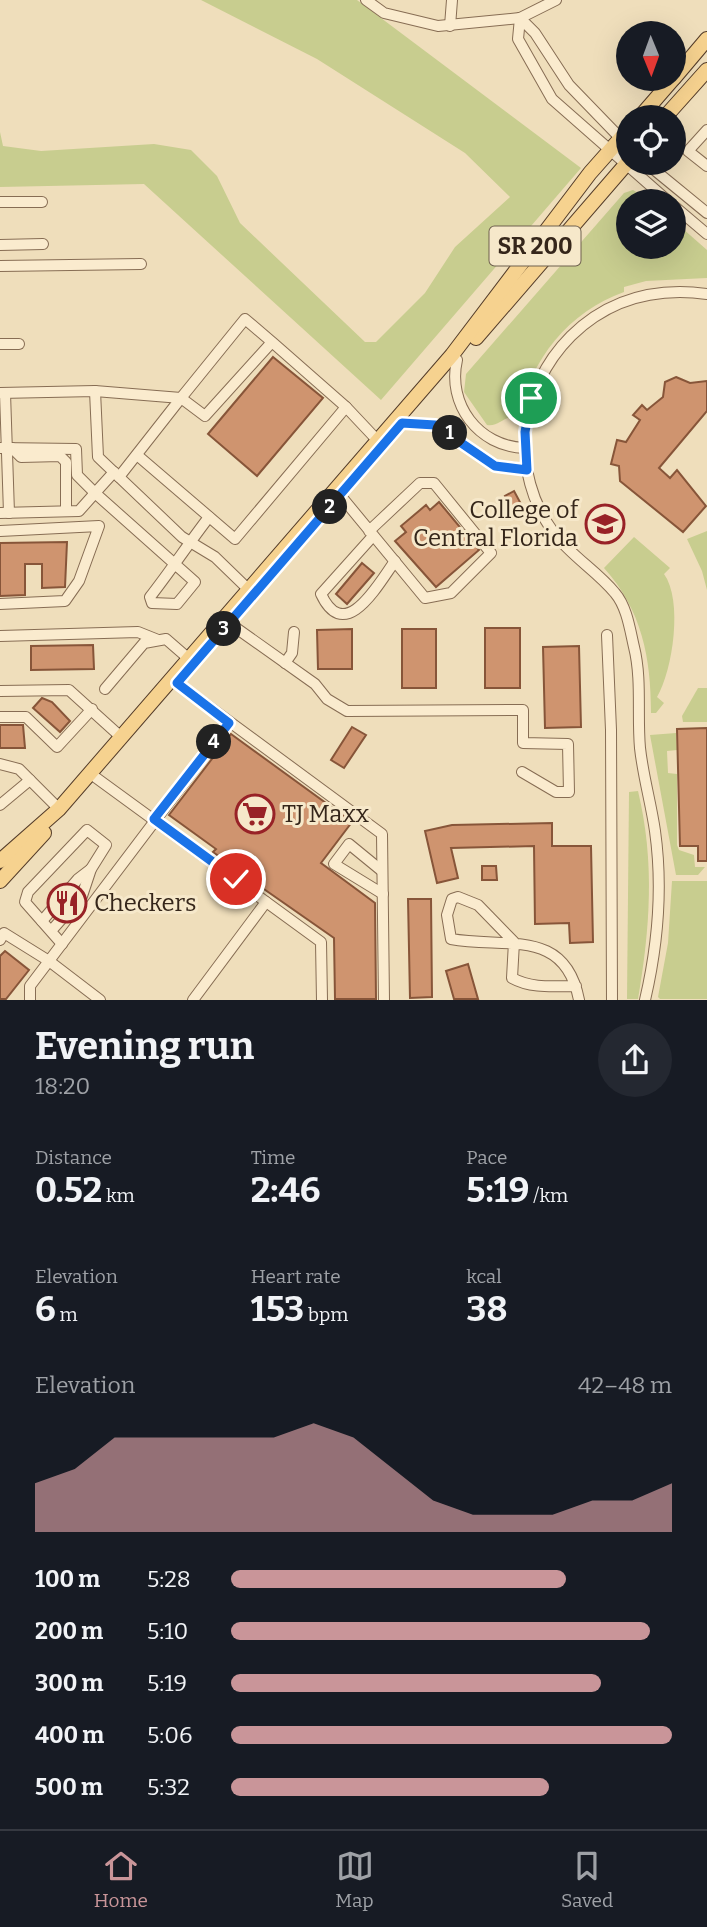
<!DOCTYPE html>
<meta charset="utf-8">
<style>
body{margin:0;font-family:Bitter,serif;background:#242831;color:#f1f3f6;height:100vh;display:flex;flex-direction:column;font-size:26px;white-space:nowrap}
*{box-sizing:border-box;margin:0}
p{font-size:23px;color:#9ea1a6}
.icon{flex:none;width:38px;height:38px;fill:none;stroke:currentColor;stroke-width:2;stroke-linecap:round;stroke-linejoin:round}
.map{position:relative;height:1000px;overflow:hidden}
.drawer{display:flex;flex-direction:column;background:#171b24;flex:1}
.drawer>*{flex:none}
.needle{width:46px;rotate:179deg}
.tools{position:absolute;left:616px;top:21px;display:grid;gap:14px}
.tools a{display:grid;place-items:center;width:70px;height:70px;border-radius:50%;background:#171b24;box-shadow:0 7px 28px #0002;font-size:35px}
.pin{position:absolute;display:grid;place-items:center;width:60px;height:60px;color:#fff;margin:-30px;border:4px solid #fff;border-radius:50%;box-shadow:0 2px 7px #0007}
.km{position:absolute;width:35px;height:35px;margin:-18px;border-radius:50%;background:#222;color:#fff;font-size:19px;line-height:35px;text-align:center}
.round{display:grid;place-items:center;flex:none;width:74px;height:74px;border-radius:37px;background:#242831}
.headline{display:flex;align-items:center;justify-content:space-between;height:119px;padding:0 35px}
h1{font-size:38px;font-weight:700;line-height:52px}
.figures{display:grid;grid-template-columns:repeat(3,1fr);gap:10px;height:119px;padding:7px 35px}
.figures div{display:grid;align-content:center}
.figures b{font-size:35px;font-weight:700}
.figures small{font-size:19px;font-weight:400}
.figures p{font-size:19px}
.chart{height:196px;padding:14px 35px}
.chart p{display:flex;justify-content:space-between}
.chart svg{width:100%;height:126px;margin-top:7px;fill:#c99599;opacity:.7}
ul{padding:0 35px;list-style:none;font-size:23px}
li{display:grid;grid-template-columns:112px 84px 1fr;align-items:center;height:52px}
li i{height:18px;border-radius:9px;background:#c99599}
.menu{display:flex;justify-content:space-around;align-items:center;height:98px;border-top:2px solid #363941;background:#171b24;font-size:19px;color:#9ea1a6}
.menu a{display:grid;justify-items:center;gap:4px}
.menu .on{color:#c99599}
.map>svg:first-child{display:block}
.green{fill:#c8cd8f}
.building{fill:#cf946f;stroke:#875539;stroke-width:2}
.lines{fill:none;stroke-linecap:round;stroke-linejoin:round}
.minor-casing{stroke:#876d54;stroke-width:12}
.major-casing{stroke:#543c29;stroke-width:16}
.minor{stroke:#faebce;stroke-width:10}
.major{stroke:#f6d28f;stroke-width:14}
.route-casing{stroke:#fff;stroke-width:14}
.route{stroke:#1a73e8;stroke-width:9}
.labels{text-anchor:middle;stroke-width:6;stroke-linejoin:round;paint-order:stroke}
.shield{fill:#f6e8ca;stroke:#6f604f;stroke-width:2}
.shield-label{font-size:23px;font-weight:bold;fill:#35261a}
.poi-label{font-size:24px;fill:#35261a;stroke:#f6e8ca;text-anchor:start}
</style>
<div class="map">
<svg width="707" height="1000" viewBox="0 0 707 1000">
<rect width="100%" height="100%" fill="#efdebb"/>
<g class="green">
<polygon points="201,0 357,0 581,168 381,400 144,184 0,187 0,132 3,146 41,151 154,144 191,150 217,176 240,223 365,342 376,342 425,293 455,247 510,197 465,153 317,59"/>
<path d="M633,190L651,201H628V247H674V221L707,250V278L646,281L624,287V292C570,311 529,360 520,417C504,414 500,427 487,425L464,392L466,374L624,193Z"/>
<polygon points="707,531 707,590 702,571 687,539"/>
<path d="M634,537L670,568L664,574C683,600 673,670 657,697L664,703L656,713H651C651,658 642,610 604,568Z"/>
<polygon points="698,688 707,688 707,722 683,722 682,716"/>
<polygon points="676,733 677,750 667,751 668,773 677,774 677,845 679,850 694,855 695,867 705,867 698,875 676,875 650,735"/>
<path d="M638,791C655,862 650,928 638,999H627L629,792Z"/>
<polygon points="672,881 707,881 707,999 660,999 658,997 668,943"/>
</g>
<g class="building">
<polygon points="273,357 323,398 257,476 208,434"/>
<polygon points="676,377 690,383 707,381 707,411 659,468 670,478 677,470 706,506 683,532 620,481 619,466 611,464 617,440 626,442 640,420 633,415 642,405 647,410 663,397 665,382"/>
<polygon points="514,491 521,504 512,509 505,496"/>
<polygon points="439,502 479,550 436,587 395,541 406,532 401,526 426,505 430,510"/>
<polygon points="67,542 65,587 42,588 42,564 25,564 25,595 0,596 0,543"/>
<polygon points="362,563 374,573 347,604 336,594"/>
<rect x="485" y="628" width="35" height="60"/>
<polygon points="352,629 352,669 318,669 317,630"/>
<rect x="402" y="629" width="34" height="59"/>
<polygon points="93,645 94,669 31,670 31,646"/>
<polygon points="579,646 581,727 545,728 543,647"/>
<polygon points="42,698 52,702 70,721 60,732 33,708"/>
<polygon points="0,725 23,725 25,748 0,748"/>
<polygon points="352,727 366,735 344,768 331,760"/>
<polygon points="707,728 707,861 698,861 698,846 680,846 677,729"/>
<polygon points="231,734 352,822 321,863 375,903 376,999 335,999 334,938 261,887 264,882 236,861 232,866 213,852 216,849 169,815"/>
<polygon points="552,823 552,846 591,846 593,942 570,943 569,923 535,924 534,846 451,848 458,878 437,883 425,831 452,825"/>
<polygon points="482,866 496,866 497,880 482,880"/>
<polygon points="408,899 431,899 432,997 410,998"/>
<polygon points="5,951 29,970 6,999 0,999 0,956"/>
<polygon points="468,964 478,999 454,999 446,971"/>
</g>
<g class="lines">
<defs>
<g id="minor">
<polyline points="366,0 384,13 438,26 520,18 556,0"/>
<polyline points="520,18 518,39 552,99 668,201"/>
<polyline points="520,18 535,33 569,85 628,146"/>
<polyline points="450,26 452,0"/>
<polyline points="707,130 688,151 707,166"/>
<polyline points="646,163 707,213"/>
<polyline points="0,202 42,202"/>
<polyline points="674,206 707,234"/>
<polyline points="0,245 43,244"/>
<polyline points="0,266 141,264"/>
<polyline points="272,342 245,319 181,398 205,416 272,342 346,407 378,441"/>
<polyline points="0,344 19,344"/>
<path d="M457,360C447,404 478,446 524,448"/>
<polyline points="95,391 98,457 182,537 215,557 249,590"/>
<polyline points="0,393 95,391 181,398"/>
<polyline points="5,393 9,513"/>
<polyline points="402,423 435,425 495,466 527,469"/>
<polyline points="0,448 76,449 77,475 95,493 79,511 0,513"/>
<polyline points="12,448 21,457 60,456 66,462 66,511"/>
<polyline points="137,455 235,539 346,407"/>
<path d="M114,472L95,493L195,582L177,604L152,603L150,597C171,570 189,543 209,517"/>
<polyline points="119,477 181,398"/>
<polyline points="340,495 425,598 451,593 491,553 434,483 420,483 369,531"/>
<polyline points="0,531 99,526 79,581 65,601 0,604"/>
<path d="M373,536L321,594C345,646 379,583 395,561"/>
<polyline points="229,623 315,684 327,699 347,711 523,710 523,743 568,744 569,792 556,792 522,772"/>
<polyline points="607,635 611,730 612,1000"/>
<polyline points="0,636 138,632 158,640"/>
<polyline points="285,663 292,653 294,632"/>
<polyline points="177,683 382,834 384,1000"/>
<polyline points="105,689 144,643 166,639 189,659"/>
<polyline points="0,691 69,690 121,737"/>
<polyline points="0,717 26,717 57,747 92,709"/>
<polyline points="0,764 19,769 59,809"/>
<polyline points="95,777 321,942 322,1000"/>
<polyline points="0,805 30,780"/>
<polyline points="382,871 349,844 334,864 383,894"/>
<polyline points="42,921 78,879 91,869"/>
<polyline points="51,931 82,896 91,869 106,845 87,830 28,892 25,902 62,944"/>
<polyline points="0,940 4,933 49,961 100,1000"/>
<path d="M576,986C554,986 532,989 512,978L514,942L478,905L458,897L452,899L447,915L451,939C506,949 565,927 579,1000"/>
<polyline points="30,1000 30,986 229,723"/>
<polyline points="193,1000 266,902"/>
<path d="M645,1000C658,944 663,888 655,831C651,803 643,776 640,748C637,715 642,679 634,647C630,630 627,607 615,593C597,571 571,556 554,533C509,472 518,389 571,336C609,299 655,287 707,294"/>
</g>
<g id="major">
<polyline points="674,78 707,39"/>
<polyline points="640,117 673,79"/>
<polyline points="665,117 707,70"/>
<polyline points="476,338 628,162"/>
<polyline points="0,861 59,809 452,355 590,173 628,130"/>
<polyline points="0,881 44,833"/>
</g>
</defs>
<use href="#minor" class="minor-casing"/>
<use href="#major" class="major-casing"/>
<use href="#minor" class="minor"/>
<use href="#major" class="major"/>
</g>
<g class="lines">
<defs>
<polyline id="route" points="236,879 154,819 229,723 177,683 402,423 435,425 495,466 527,470 525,432 531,398"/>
</defs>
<use href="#route" class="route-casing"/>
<use href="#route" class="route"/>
</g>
<defs>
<symbol id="university-ring" viewBox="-11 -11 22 22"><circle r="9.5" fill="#f6e8ca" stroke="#982227" stroke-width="1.5"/><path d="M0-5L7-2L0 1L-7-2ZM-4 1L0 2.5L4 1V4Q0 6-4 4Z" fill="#982227"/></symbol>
<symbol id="supermarket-ring" viewBox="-11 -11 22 22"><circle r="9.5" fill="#f6e8ca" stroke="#982227" stroke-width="1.5"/><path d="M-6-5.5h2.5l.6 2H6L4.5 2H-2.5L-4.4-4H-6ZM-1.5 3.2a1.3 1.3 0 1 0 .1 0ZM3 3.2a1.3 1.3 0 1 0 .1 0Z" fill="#982227"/></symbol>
<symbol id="restaurant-ring" viewBox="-11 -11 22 22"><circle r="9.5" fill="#f6e8ca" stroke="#982227" stroke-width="1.5"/><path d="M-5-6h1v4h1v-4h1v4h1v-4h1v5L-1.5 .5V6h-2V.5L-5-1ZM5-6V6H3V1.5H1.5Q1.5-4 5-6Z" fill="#982227"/></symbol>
</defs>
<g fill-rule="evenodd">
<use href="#university-ring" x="583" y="502" width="44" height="44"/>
<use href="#supermarket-ring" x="233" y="792" width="44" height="44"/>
<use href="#restaurant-ring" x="45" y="881" width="44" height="44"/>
</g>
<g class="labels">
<rect class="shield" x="489.5" y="226.5" width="91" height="39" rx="5"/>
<g class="shield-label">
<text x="535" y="254">SR 200</text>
</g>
<g class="poi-label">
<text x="578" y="518" text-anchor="end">College of<tspan x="578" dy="28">Central Florida</tspan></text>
<text x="282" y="822">TJ Maxx</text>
<text x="94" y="911">Checkers</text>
</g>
</g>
</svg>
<div class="tools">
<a><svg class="needle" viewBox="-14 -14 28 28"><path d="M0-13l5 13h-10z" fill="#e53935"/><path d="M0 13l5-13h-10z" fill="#9ea1a6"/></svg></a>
<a><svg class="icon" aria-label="locate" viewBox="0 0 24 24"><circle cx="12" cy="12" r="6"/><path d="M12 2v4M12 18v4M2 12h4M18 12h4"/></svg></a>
<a><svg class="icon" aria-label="layers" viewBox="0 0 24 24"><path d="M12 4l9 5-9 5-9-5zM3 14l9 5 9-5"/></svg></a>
</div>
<div class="pin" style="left:531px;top:398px;background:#1e9e55"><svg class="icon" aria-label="arrive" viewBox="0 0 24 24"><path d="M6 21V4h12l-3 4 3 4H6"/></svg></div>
<div class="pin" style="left:236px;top:879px;background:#d93025"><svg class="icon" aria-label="check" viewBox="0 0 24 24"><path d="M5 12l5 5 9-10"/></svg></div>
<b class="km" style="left:450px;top:433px">1</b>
<b class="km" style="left:330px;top:507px">2</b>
<b class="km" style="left:224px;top:629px">3</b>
<b class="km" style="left:214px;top:742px">4</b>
</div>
<section class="drawer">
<div class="headline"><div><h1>Evening run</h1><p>18:20</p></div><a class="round"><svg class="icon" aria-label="share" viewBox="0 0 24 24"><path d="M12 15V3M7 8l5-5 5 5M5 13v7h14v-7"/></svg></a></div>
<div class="figures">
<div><p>Distance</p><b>0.52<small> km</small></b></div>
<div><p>Time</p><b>2:46</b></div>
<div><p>Pace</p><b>5:19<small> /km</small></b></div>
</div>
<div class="figures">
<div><p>Elevation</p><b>6<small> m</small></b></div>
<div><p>Heart rate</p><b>153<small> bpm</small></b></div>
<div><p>kcal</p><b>38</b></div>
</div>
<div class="chart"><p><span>Elevation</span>42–48 m</p>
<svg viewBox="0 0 160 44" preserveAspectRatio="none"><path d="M0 44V27L10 22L20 11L30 11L40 11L50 11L60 11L70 6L80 11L90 22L100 33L110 38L120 38L130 38L140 33L150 33L160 27V44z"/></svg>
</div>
<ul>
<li><b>100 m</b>5:28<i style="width:76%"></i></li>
<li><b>200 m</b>5:10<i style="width:95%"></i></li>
<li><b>300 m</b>5:19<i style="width:84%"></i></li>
<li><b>400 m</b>5:06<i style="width:100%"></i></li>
<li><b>500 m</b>5:32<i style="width:72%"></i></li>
</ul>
</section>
<nav class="menu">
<a class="on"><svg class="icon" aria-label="home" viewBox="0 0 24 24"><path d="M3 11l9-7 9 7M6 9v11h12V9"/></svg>Home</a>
<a><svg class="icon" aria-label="map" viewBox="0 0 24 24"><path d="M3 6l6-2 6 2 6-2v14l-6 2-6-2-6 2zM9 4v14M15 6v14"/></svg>Map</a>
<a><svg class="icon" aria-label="saved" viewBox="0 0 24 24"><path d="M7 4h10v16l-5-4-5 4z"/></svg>Saved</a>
</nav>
